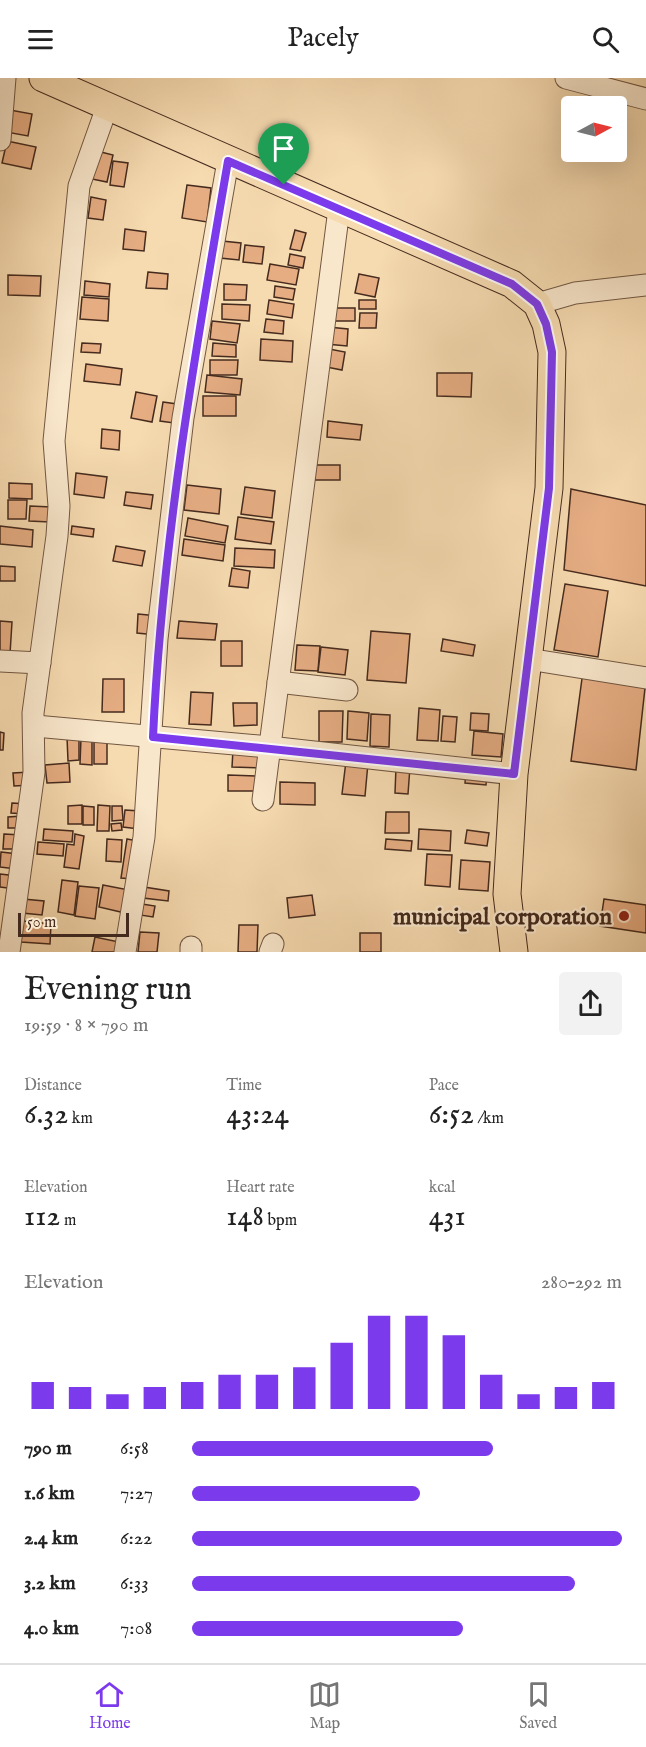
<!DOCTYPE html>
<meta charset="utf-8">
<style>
body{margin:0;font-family:"IM FELL English",serif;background:#f2f2f2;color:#222;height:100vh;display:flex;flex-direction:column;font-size:22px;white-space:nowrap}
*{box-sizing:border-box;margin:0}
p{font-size:20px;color:#767676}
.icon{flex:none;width:33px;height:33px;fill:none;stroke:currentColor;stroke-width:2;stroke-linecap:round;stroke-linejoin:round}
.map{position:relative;height:874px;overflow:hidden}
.panel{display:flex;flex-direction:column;background:#fff;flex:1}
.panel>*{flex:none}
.needle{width:39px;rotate:83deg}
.controls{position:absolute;left:561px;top:18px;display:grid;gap:12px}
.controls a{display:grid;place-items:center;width:66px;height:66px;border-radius:6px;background:#fff;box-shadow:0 6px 24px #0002;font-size:30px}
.scale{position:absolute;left:18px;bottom:15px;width:111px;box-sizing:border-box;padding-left:6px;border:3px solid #452b1e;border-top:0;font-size:16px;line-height:21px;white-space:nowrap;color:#452b1e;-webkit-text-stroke:4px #f9e7cc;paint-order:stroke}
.pin{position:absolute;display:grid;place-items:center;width:51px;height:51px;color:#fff;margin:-62px -26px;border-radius:50% 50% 50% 0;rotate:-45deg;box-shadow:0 0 6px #0007}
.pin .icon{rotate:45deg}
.round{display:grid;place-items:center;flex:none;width:63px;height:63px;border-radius:6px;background:#f2f2f2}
.summary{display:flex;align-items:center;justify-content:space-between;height:102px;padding:0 24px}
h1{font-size:33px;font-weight:600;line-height:45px}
.figures{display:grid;grid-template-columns:repeat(3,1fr);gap:9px;height:102px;padding:6px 24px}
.figures div{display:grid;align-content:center}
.figures b{font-size:30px;font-weight:600}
.figures small{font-size:16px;font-weight:400}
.figures p{font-size:16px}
.chart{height:168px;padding:12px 24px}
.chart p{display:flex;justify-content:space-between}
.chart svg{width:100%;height:108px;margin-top:6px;stroke:#7c3aed;stroke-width:6}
ul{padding:0 24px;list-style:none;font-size:20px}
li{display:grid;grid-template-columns:96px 72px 1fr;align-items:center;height:45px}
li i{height:15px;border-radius:8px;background:#7c3aed}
header{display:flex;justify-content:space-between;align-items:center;height:78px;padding:0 24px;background:#fff;font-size:27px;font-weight:600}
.tab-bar{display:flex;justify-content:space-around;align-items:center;height:84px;border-top:2px solid #e0e0e0;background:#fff;font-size:16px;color:#767676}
.tab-bar a{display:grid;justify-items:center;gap:3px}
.tab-bar .on{color:#7c3aed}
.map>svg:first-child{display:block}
.building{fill:#e6ad83;stroke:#452b1e;stroke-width:1.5}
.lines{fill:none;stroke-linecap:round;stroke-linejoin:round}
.minor-casing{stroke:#715742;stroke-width:23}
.major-casing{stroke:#452b1e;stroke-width:29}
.minor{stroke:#f9e7cc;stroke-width:21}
.major{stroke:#f6dab0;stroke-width:27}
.route-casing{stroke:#fff;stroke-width:12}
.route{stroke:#7c3aed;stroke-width:8}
.poi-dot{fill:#8f2418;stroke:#f9e7cc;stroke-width:2}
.labels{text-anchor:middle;stroke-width:4.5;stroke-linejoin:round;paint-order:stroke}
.poi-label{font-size:24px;font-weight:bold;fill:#452b1e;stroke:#f9e7cc;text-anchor:end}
</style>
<header><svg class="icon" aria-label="menu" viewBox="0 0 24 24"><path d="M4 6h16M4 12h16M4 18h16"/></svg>Pacely<svg class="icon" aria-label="search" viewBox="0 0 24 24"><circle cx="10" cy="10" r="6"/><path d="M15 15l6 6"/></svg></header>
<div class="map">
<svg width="646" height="874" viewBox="0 0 646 874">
<rect width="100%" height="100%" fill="#f6dab0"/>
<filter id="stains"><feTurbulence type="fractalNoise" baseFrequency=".00333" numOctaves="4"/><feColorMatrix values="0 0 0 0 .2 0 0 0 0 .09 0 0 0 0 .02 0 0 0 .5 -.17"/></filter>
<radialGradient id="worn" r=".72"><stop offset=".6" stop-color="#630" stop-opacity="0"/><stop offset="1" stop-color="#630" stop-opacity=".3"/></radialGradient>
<g class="building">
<polygon points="10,32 32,36 28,58 6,54"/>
<polygon points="7,63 36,69 31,91 2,85"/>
<polygon points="93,72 113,77 107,104 87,100"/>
<polygon points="113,83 128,85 124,109 110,107"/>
<polygon points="187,107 211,110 207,144 182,140"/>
<polygon points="91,119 106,122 103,142 88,140"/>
<polygon points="125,151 146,154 144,173 123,171"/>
<polygon points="295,152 306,155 301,173 290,171"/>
<polygon points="222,163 241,165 239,182 220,180"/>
<polygon points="245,167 264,169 262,186 243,184"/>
<polygon points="290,176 305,179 303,190 288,187"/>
<polygon points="270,186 299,191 296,207 267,202"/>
<polygon points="148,194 168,196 167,211 146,210"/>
<polygon points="359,196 379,200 375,219 355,215"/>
<polygon points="8,197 41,198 40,218 8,217"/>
<polygon points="85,203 110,206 109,219 84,217"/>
<polygon points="224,206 247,207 246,222 224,222"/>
<polygon points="275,208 295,211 293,222 274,219"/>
<polygon points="82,219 109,221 108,243 80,241"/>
<polygon points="269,222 294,226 292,240 267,236"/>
<rect x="359" y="222" width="17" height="9"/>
<polygon points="222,226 250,227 249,243 222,241"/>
<rect x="334" y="230" width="21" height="13"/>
<polygon points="360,235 377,235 376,250 359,250"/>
<polygon points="266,241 284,243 283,256 264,254"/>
<polygon points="212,243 240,246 237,265 210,261"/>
<polygon points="328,249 348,251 347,268 326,266"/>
<polygon points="261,261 293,263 292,284 260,282"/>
<polygon points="82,265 101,266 100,275 81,274"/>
<polygon points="213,265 236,267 236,279 212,278"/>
<polygon points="324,270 345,274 342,292 321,288"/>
<polygon points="210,282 238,282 237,297 210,297"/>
<polygon points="86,286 122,291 120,307 84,303"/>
<polygon points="437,295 472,295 471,319 437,318"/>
<polygon points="207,297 242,301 240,317 205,314"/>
<polygon points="136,314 157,318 152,344 131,340"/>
<rect x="203" y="318" width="33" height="20"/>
<polygon points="163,324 177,326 174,345 160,343"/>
<polygon points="328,343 362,347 360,362 327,359"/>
<polygon points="102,351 120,353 119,372 101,370"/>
<rect x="315" y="387" width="25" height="15"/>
<polygon points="76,395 107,399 104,420 74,416"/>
<polygon points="9,405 32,406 32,421 9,420"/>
<polygon points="187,407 221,411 219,436 184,432"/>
<polygon points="245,409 275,413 272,440 241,436"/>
<polygon points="571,411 646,427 646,508 564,492"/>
<polygon points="126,414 153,417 151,431 124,427"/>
<polygon points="8,422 27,422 26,441 8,441"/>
<polygon points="30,428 51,429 50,444 29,443"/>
<polygon points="238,439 274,444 271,466 235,461"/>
<polygon points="188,440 228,448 225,465 185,458"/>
<polygon points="0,448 33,452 32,469 0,466"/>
<polygon points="72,448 94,451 93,459 71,456"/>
<polygon points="184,461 225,467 223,483 182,477"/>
<polygon points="116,468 145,473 142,488 113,483"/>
<polygon points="235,470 275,472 274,490 234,488"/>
<polygon points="0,488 15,489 15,503 0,503"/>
<polygon points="232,490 250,493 248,510 229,508"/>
<polygon points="565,506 608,513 598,579 554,572"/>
<polygon points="138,536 158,538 156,557 137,555"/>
<polygon points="0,543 12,544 10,576 0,576"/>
<polygon points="179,543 217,546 215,562 177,560"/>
<polygon points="371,553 410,556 406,605 367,602"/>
<polygon points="443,561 475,567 473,578 441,573"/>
<rect x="221" y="563" width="21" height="25"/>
<polygon points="297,567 320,568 318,593 295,592"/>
<polygon points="321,569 348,572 345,597 318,594"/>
<polygon points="583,593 646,601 636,692 571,683"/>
<polygon points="103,601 124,601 124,634 102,634"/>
<polygon points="191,614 213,615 211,647 189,646"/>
<polygon points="233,625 257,625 257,647 234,648"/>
<polygon points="419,630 440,632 438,663 417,662"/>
<polygon points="319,633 343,633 342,664 319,664"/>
<polygon points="348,633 369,635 367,663 347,661"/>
<polygon points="471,635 489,636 488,653 470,652"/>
<polygon points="371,636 390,637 389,669 370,668"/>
<polygon points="443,638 457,639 455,664 441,663"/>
<polygon points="474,653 503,656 501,679 472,677"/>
<polygon points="0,654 4,655 3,672 0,672"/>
<polygon points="67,659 79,659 79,682 68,683"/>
<polygon points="81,660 92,661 92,687 80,686"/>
<rect x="94" y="662" width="13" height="24"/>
<polygon points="233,672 261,673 260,690 232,689"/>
<polygon points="346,683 368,685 365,718 342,716"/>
<polygon points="69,685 70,704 47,705 45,687"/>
<polygon points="396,689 410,689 408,716 395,715"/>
<polygon points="466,693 487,696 486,707 465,705"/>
<polygon points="30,694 31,707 14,708 13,695"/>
<polygon points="228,697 259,698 258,713 228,713"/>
<polygon points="280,704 315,705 315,727 280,726"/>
<polygon points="12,725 27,726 26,736 11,735"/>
<polygon points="82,727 82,746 68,746 68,728"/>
<polygon points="98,727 110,728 109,753 97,753"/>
<polygon points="83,728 94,729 94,747 83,747"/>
<polygon points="112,728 122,728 123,742 112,743"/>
<polygon points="125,732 140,733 139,751 123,749"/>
<polygon points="386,734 409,734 409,755 385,755"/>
<polygon points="22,738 22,750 8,750 8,739"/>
<polygon points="121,745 122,752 112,753 111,746"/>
<polygon points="44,751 73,753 72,764 43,762"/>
<polygon points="419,751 451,753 450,773 418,771"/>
<polygon points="467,752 489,755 487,768 465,765"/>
<polygon points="4,756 21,757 20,771 3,771"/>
<polygon points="75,756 84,758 79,791 64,789 67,766 74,767"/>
<polygon points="107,761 122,762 121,784 106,783"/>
<polygon points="127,761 138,763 133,801 121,800"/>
<polygon points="386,761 412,763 411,773 385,771"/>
<polygon points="38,764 64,766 63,778 37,776"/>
<polygon points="1,774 18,776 16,791 0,789"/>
<polygon points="427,776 452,777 450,809 425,807"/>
<polygon points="461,782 490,784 488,813 459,811"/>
<polygon points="0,796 17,798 15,811 0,809"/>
<polygon points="62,802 78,804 74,837 58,834"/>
<polygon points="103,807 129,812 125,835 99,829"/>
<polygon points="79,808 99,810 95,841 75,838"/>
<polygon points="144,809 169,813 168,823 143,820"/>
<polygon points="312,817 315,837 289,840 287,820"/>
<polygon points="23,821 44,823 42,837 22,835"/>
<polygon points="604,821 646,827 646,855 600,848"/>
<polygon points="142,826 155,828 153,839 140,837"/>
<polygon points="23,843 51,846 50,866 21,864"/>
<polygon points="239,847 258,847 257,874 238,874"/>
<polygon points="140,854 159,855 157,874 138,874"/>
<rect x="360" y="855" width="21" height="19"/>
<polygon points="95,859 119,864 117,874 92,874"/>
</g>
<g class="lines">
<defs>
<g id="minor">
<polyline points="566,0 646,21"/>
<polyline points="0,62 5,0"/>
<polyline points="537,226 575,215 646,207"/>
<polyline points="528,581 646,600"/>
<polyline points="0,583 40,585"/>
<polyline points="278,604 347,612"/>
<polyline points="35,648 269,669 514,696"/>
<polyline points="263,722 339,131"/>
<polyline points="9,874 34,694 33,635 57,458 59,428 54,363 79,108 107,29"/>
<polyline points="125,874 144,759 157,561 183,340 228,83"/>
<polyline points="191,874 191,869"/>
<polyline points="270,874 273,866"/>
</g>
<polyline id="major" points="43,0 512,206 537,226 546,246 552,274 549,410 514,696 507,816 514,874"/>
</defs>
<use href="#minor" class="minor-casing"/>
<use href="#major" class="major-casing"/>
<use href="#minor" class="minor"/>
<use href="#major" class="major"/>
</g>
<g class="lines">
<defs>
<path id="route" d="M228,83L512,206L537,226L546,246L552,274L549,410L514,696L153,659C162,465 195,274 228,83Z"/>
</defs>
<use href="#route" class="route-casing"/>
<use href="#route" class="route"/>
</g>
<circle class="poi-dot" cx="624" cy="838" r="6"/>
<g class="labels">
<g class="poi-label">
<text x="612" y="846">municipal corporation</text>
</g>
</g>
<rect width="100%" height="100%" filter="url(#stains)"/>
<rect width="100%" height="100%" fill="url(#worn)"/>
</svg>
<div class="controls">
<a><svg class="needle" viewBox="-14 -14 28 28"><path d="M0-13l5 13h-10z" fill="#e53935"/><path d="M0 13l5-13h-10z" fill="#767676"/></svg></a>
</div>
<div class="scale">50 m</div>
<div class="pin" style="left:284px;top:107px;background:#1e9e55"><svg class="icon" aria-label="arrive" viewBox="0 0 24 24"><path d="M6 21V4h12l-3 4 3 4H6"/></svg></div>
</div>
<section class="panel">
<div class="summary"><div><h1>Evening run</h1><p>19:59 · 8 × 790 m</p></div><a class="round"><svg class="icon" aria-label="share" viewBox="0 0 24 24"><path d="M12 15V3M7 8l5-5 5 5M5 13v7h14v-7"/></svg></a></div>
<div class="figures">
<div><p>Distance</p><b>6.32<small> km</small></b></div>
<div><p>Time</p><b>43:24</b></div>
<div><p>Pace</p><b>6:52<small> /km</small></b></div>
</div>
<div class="figures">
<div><p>Elevation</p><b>112<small> m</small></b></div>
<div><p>Heart rate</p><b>148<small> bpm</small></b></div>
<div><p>kcal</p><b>431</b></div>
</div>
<div class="chart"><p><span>Elevation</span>280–292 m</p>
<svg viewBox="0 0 160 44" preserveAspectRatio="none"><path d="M5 44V33M15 44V35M25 44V38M35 44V35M45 44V33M55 44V30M65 44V30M75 44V27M85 44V17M95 44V6M105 44V6M115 44V14M125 44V30M135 44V38M145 44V35M155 44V33"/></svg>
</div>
<ul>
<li><b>790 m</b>6:58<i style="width:70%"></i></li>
<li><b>1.6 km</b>7:27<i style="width:53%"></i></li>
<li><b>2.4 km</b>6:22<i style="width:100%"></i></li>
<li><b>3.2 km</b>6:33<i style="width:89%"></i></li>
<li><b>4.0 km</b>7:08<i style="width:63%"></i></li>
</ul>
</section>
<nav class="tab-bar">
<a class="on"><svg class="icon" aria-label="home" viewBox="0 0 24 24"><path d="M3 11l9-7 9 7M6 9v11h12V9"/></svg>Home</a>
<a><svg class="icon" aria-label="map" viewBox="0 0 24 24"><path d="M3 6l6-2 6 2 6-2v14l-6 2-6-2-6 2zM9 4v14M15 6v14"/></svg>Map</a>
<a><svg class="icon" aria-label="saved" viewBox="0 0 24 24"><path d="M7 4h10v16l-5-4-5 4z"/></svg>Saved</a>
</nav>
